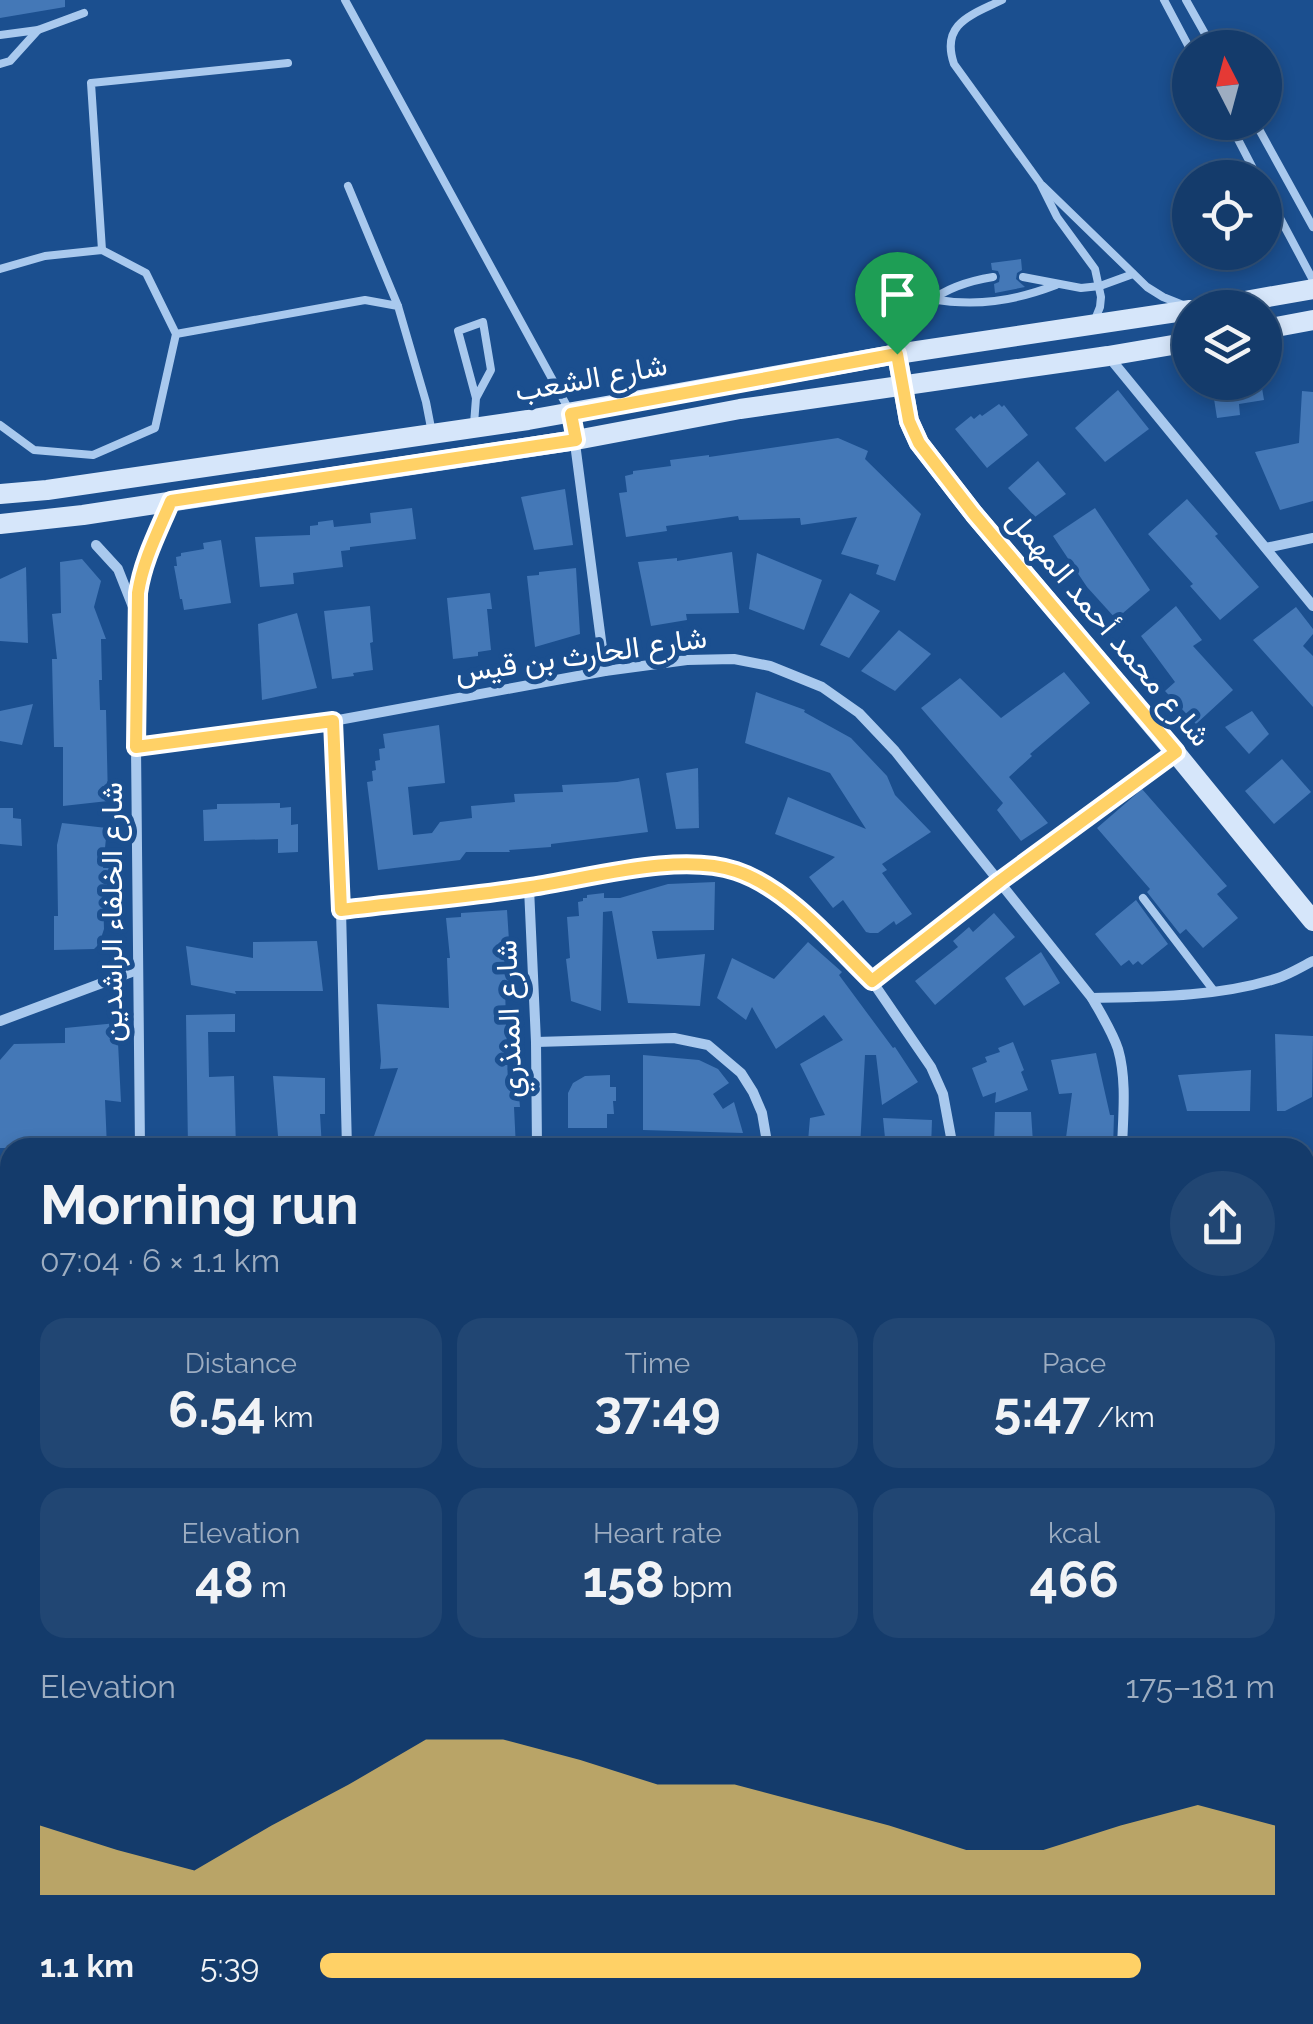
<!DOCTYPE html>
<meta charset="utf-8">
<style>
body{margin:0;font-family:Raleway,Vazirmatn,sans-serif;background:#214673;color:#f1f3f6;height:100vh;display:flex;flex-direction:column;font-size:38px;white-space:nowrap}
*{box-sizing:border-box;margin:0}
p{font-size:32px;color:#9dadc1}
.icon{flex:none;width:55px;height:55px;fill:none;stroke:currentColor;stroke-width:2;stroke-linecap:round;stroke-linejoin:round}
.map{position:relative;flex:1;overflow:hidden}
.side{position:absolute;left:0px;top:1138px;width:1315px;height:888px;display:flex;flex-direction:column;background:#143b6b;border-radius:30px 30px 0 0;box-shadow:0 5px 15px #0003,0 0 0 2px #33557e}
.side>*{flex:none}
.needle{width:65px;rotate:354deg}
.controls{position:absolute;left:1172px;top:30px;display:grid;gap:20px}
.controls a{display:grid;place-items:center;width:110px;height:110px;border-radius:50%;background:#143b6b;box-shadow:0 5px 15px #0003,0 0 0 2px #33557e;font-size:50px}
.pin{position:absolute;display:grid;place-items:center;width:85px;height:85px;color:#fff;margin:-102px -42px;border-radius:50% 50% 50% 0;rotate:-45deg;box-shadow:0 0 10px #0007}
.pin .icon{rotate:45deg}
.round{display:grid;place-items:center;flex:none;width:105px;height:105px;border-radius:52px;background:#214673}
.overview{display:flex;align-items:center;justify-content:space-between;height:170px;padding:0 40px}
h1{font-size:55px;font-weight:700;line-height:75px}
.metrics{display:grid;grid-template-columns:repeat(3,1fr);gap:15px;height:170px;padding:10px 40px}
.metrics div{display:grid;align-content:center;border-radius:25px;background:#214673;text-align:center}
.metrics b{font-size:50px;font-weight:700}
.metrics small{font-size:28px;font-weight:400}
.metrics p{font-size:28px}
.chart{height:280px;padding:20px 40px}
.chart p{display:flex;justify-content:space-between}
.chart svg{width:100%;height:180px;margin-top:10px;fill:#ffd166;opacity:.7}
ul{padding:0 40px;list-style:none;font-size:32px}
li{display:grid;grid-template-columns:160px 120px 1fr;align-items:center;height:75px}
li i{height:25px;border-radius:12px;background:#ffd166}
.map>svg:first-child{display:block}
.building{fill:#4478b7}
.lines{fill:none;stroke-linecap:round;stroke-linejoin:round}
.lane{stroke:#a9c9ee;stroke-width:8}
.street{stroke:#a9c9ee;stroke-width:10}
.secondary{stroke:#d6e6fa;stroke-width:20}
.route-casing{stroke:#fff;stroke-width:20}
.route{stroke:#ffd166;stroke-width:12}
.labels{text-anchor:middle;stroke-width:10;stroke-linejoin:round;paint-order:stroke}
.street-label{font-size:30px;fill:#fff;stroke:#1b4f8f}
</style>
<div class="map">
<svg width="1313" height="2024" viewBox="0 0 1313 2024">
<rect width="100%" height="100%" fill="#1b4f8f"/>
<g class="building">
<polygon points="0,0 65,0 65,7 0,18"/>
<polygon points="1021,259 1022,270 1017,273 1016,279 1025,287 995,293 994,284 999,282 1000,276 998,271 992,270 991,263"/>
<polygon points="1220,382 1261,382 1264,400 1239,404 1240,415 1217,418 1212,386 1220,385"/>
<polygon points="1118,390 1149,429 1105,462 1075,428"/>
<polygon points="1302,391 1313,392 1313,501 1280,510 1255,452 1299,443"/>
<polygon points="999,404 1002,407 1004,405 1028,435 987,468 955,429 971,416 974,419 980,414 982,416"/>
<polygon points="838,438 868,451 865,459 921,514 895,581 876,574 879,565 841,554 857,517 801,525 800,518 739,520 738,516 666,526 667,531 626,537 619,493 627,492 625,476 633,474 633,471 671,466 670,460 709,455 709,457"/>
<polygon points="1038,461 1066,494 1035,517 1008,488"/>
<polygon points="565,489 573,545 534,550 521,497"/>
<polygon points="1187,499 1218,534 1215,536 1259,587 1220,620 1190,586 1193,584 1148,534"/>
<polygon points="412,508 416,539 350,547 350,550 341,551 343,567 293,573 294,584 260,587 255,537 310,535 310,526 318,525 318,522 333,520 334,527 371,523 370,513"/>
<polygon points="1095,508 1150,590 1116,619 1087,587 1053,536"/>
<polygon points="221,540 231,603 184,610 182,599 180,599 174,566 177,566 176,557 181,556 181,553 204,549 203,543"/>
<polygon points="732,552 739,613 686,614 687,620 651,626 638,562 677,558 677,561"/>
<polygon points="757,553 822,580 804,630 749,609"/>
<polygon points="82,559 101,581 94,607 106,639 101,639 102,680 99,680 100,710 106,710 108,801 63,806 63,747 54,747 52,659 57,659 52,614 61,613 60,562"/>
<polygon points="26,567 28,643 0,641 0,579"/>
<polygon points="576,568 580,634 535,647 527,576 539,575 539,572"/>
<polygon points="490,593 492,609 487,609 491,650 478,652 478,656 453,659 447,598"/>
<polygon points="850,593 880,611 849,658 820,645"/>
<polygon points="370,606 373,642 370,643 373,670 353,673 354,676 332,679 324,611"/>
<polygon points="1176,606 1202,640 1193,646 1233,690 1196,724 1165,691 1175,682 1141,636"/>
<polygon points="1296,607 1313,629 1313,634 1303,646 1313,656 1313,707 1253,640"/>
<polygon points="297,613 317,688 262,700 258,624"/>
<polygon points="899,630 931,654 895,691 861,671"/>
<polygon points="1064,672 1090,703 1030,754 1032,756 1009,777 1048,823 1021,841 997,810 1003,803 921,708 960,678 1001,718"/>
<polygon points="756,692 805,710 804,712 851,738 887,776 895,795 931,832 882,864 887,870 882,873 912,914 896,925 894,921 878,933 870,933 866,932 843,900 833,908 809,877 835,857 775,834 788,797 866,829 830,773 745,743"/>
<polygon points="33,704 22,745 0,741 0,711"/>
<polygon points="1252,711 1269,734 1249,754 1225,727"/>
<polygon points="439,725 445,783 408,787 413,835 432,833 440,822 472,818 471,806 515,802 514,794 563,792 562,785 617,782 639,778 648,832 551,844 551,847 509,850 510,852 466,852 460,860 378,870 367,782 373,781 372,771 376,770 375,761 380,760 379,749 385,748 383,734"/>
<polygon points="1282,759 1311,792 1274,824 1245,791"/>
<polygon points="698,768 699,828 676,829 666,773"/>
<polygon points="1142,789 1227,886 1217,894 1238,918 1203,948 1186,929 1180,934 1147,892 1150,889 1097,828"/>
<polygon points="280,803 280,808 291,807 291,825 298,824 298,852 278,853 278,839 204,841 203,810 217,809 217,804"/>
<polygon points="0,808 13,808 13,818 21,819 22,846 0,844"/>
<polygon points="62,823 107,828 103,868 110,868 110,899 103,899 104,929 99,944 94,949 54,950 54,916 58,916 57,845"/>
<polygon points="715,882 714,930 652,931 657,959 705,954 700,1006 628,1003 612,911 603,912 601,1011 571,1001 566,959 570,958 567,917 579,916 578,902 583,901 583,898 587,898 587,895 604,893 604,898 620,898 668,884"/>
<polygon points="1136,900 1168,944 1142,965 1138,961 1133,965 1129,960 1121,966 1095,934"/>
<polygon points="507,910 510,956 515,956 516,987 505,988 508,1085 518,1084 520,1107 514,1107 516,1148 375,1148 374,1136 398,1068 380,1069 381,1061 377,1004 449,1008 447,958 450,958 446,918 461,917 461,913"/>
<polygon points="994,913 1015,937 935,1005 915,981 958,947 953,941 969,927 973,932"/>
<polygon points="317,941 323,991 235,991 236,994 191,985 186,946 253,958 253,942"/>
<polygon points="808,942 842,972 839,975 893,1048 895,1047 918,1082 882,1105 876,1055 865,1055 860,1148 808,1141 810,1118 825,1115 800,1064 843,1040 824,1015 776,1049 752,1007 746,1020 717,998 732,958 774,979"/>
<polygon points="1041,952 1060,983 1024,1006 1005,978"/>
<polygon points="235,1014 235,1032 208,1032 209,1077 234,1076 236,1148 188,1148 186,1015"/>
<polygon points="117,1023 121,1102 105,1100 107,1148 0,1148 0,1060 14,1044 65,1043 65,1028"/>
<polygon points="1275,1034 1313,1036 1312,1097 1285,1111 1277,1111"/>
<polygon points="1013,1042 1024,1070 1021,1072 1028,1090 995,1103 996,1092 983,1097 972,1068 987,1062 985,1057 1000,1052 998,1048"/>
<polygon points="1096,1053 1110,1115 1114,1115 1113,1148 1076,1148 1065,1145 1072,1093 1059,1094 1051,1060"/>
<polygon points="643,1055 699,1060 718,1069 729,1083 713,1094 723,1109 734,1102 743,1133 643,1130"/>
<polygon points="1251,1070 1250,1111 1187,1111 1178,1075"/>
<polygon points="610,1075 610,1087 616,1087 616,1101 613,1101 614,1114 607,1114 607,1128 568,1128 568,1093 573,1083 585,1076"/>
<polygon points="273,1076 325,1078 325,1114 320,1114 322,1148 279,1148"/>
<polygon points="995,1112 1031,1112 1033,1143 994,1143"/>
<polygon points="883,1118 932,1120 931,1148 886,1148"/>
</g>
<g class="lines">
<g class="lane">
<polyline points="345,0 568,408"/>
<path d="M1002,0C972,15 940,23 954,64L1040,183L1057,217L1095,269L1101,297L1100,307L1094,322"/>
<polyline points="1164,0 1190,49"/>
<polyline points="1186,0 1213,48"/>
<polyline points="0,35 38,30 84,13"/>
<polyline points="0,64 10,61 38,30"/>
<polyline points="1229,122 1258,178"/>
<polyline points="1255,122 1313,227"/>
<polyline points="348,186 398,306"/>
<polyline points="1043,186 1147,287 1163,297 1183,305"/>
<polyline points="1265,190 1313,280"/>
<polyline points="102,250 91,83 288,63"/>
<polyline points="0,269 45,256 102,250 146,273 176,334 155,428 93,455 34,450 0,425"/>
<polyline points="1023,277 1081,288 1100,286 1133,274"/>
<path d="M931,299C976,307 1014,301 1056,285"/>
<polyline points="176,334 365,300 398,306 426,402 432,433"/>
<path d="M898,350C910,304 949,284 993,277"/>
<polyline points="474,424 476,398 491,370 483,322 458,331 476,398"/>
<polyline points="1143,898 1214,991"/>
</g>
<g class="street">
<polyline points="1109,357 1313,606"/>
<polyline points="571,413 605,671"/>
<polyline points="96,545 118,569 135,612"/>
<polyline points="1266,548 1313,538"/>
<polyline points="333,721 341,910 347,1148"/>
<path d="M136,747L333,721L605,671L687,660L734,659L770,666L822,687L859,713L895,751L1092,998C1101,1014 1112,1031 1118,1049C1127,1080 1123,1116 1122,1148"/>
<polyline points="529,888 536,1042 537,1148"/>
<polyline points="341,910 529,888 639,869 702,863 738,872 788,901 872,981 931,1067 943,1094 953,1148"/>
<polyline points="872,981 1000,881 1175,753"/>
<path d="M1092,998C1153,997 1219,997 1278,978C1290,974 1301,967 1313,961"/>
<polyline points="0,1021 137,970"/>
<polyline points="536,1042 674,1038 708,1045 741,1073 753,1092 762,1113 768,1148"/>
<path d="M140,1148L136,747L137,593C143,560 158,532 171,501"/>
<polyline points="0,1333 10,1334"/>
<polyline points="0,1525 10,1525"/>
<polyline points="0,1553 10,1554"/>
<polyline points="0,1997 10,1997"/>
<polyline points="154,2015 155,2024"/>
<polyline points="362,2015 363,2024"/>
<polyline points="550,2015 550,2024"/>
<polyline points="623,2015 708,2022 896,2023"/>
<polyline points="1106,2015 1108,2024"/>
</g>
<g class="secondary">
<polyline points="1206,308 1313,289"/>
<polyline points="1265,329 1313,320"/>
<polyline points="897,354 909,421 919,443 974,514 1175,752 1313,921"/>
<polyline points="0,494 47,490 528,420 897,354 1190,310"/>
<polyline points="0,524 83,515 576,440 740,409 1108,356 1190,342"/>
</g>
</g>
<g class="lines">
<defs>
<path id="route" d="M897,354L909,421L919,443L974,514L1176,752L1000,881L872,981C834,944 788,888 736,871C679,852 591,878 531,887C468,897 404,902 341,910L333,721L136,747L138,593C143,560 158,532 171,501L576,440L571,414Z"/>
</defs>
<use href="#route" class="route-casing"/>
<use href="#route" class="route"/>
</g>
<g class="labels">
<g class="street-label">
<text transform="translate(591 378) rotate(-10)" y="10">شارع الشعب</text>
<text transform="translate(1109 628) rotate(50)" y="10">شارع محمد أحمد المهمل</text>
<text transform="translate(581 655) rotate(-8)" y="10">شارع الحارث بن قيس</text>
<text transform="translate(112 912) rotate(-90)" y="10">شارع الخلفاء الراشدين</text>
<text transform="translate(509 1019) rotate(-92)" y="10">شارع المنذري</text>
</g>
</g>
</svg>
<div class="controls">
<a><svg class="needle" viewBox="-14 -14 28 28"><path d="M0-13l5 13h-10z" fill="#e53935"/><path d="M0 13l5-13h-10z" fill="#9dadc1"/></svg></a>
<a><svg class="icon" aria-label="locate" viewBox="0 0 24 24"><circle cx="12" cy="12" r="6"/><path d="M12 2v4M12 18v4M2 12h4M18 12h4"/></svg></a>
<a><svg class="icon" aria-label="layers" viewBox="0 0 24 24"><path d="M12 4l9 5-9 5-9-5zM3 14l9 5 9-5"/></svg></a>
</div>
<div class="pin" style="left:897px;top:354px;background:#1e9e55"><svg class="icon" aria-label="arrive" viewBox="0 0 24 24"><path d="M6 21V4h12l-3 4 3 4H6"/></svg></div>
<section class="side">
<div class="overview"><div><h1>Morning run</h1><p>07:04 · 6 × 1.1 km</p></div><a class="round"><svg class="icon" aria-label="share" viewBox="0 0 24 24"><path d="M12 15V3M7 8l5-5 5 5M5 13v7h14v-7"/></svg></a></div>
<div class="metrics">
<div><p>Distance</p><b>6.54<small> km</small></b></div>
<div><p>Time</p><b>37:49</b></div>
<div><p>Pace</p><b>5:47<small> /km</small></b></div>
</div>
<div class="metrics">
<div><p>Elevation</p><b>48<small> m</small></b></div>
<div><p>Heart rate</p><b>158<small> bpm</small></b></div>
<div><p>kcal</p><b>466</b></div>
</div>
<div class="chart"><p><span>Elevation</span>175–181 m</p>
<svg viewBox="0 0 160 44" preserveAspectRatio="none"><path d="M0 44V27L10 33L20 38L30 27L40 17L50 6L60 6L70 11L80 17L90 17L100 22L110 27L120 33L130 33L140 27L150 22L160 27V44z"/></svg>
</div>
<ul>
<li><b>1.1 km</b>5:39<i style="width:86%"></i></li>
</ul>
</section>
</div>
